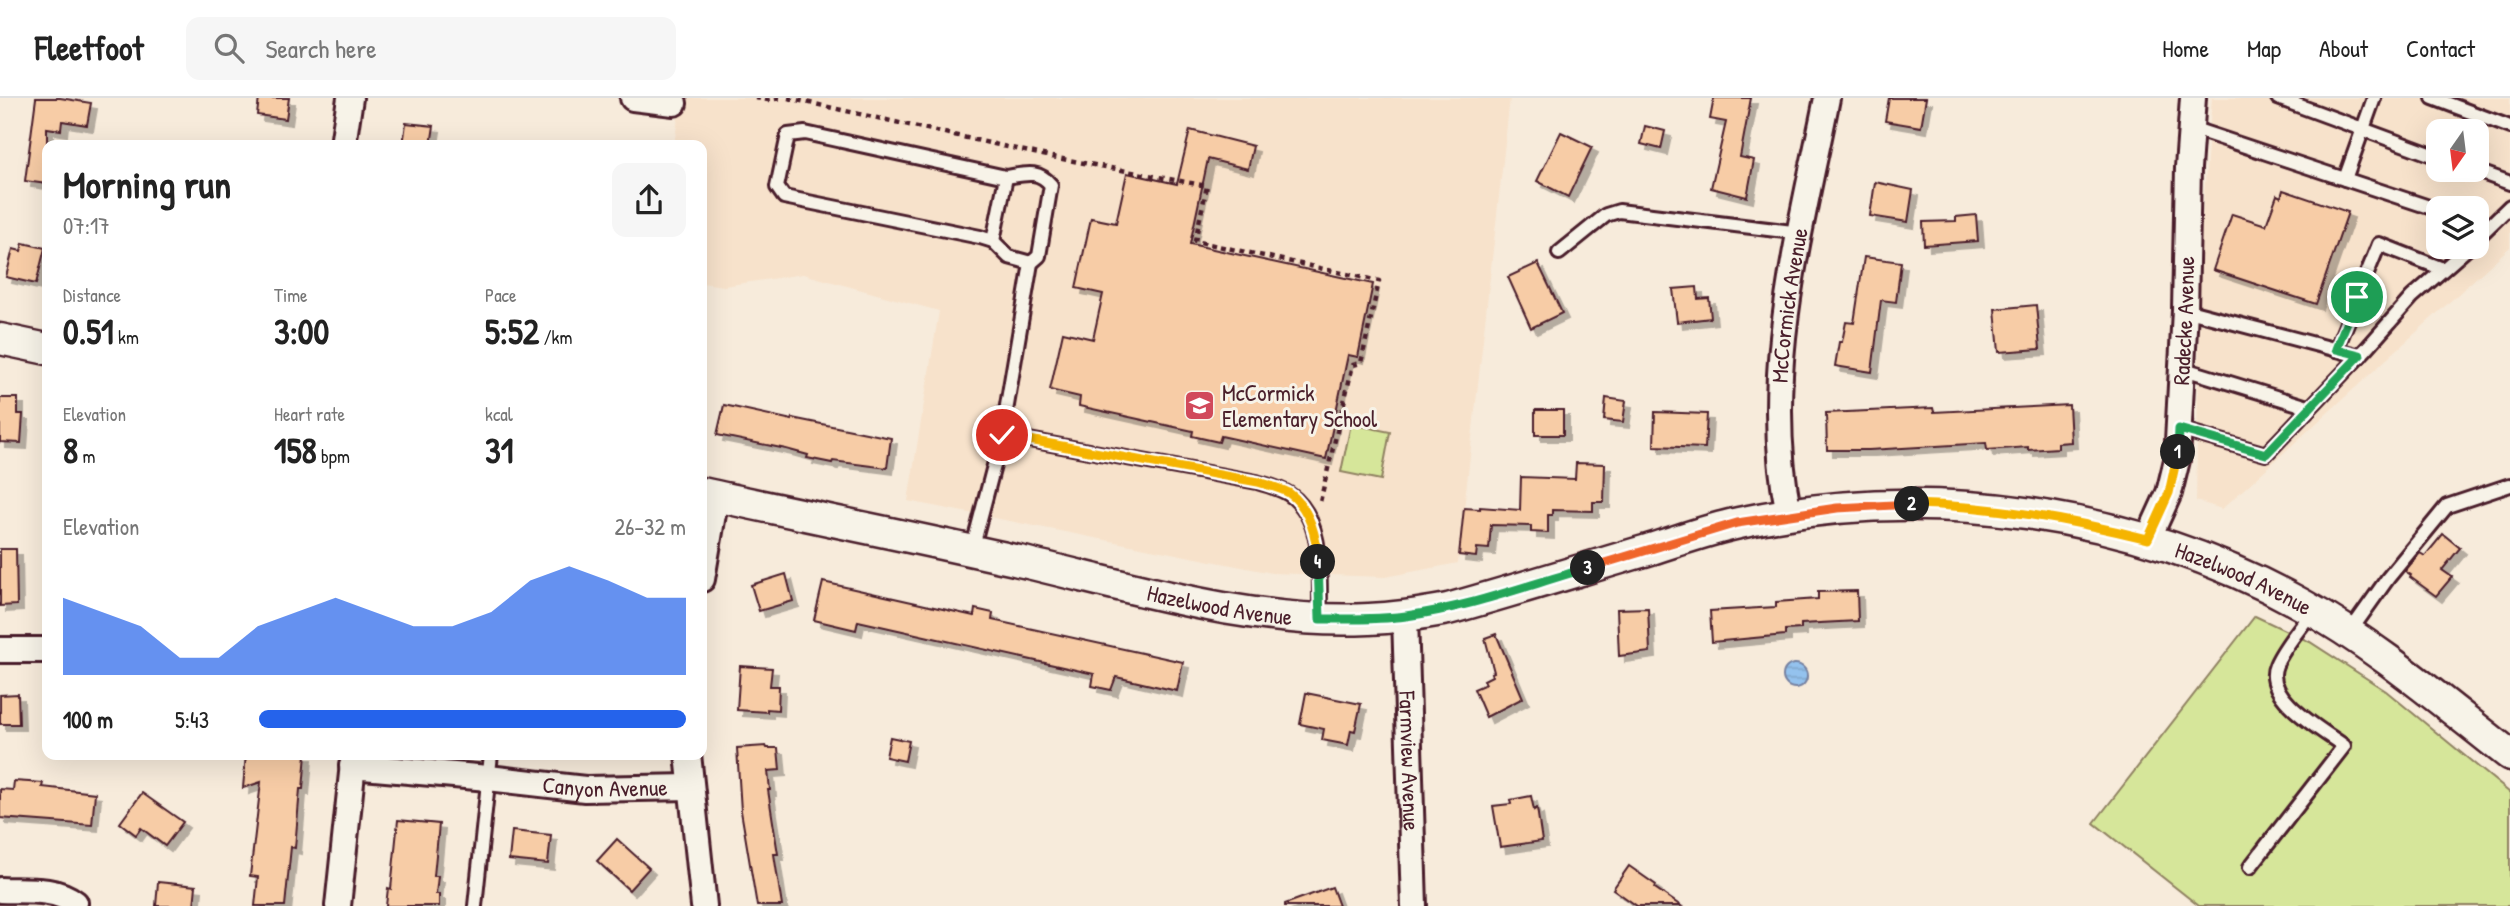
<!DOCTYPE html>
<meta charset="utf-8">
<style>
body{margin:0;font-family:"Patrick Hand",sans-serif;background:#f6f6f6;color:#222;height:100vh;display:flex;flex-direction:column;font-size:26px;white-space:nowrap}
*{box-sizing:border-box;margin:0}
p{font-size:23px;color:#767676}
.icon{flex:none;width:38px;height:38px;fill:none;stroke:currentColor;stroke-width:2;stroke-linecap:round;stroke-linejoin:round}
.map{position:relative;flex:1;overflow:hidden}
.sheet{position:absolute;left:42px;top:42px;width:665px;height:620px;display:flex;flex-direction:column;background:#fff;border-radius:14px;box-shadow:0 7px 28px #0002}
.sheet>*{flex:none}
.needle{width:46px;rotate:194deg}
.tools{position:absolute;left:2426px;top:21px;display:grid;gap:14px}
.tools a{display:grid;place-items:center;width:63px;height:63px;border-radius:14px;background:#fff;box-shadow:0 7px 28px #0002;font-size:35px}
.pin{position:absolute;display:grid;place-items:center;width:60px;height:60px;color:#fff;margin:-30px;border:4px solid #fff;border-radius:50%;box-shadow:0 2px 7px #0007}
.km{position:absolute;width:35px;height:35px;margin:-18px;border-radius:50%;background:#222;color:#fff;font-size:19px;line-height:35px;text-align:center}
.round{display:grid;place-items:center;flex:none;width:74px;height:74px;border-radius:14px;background:#f6f6f6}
.head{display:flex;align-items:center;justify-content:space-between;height:119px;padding:0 21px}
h1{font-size:38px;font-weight:700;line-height:52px}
.figures{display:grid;grid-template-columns:repeat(3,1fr);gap:10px;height:119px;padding:7px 21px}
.figures div{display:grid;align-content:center}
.figures b{font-size:35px;font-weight:700}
.figures small{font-size:19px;font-weight:400}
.figures p{font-size:19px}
.chart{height:196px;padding:14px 21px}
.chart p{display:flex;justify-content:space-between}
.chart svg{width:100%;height:126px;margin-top:7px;fill:#2563eb;opacity:.7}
ul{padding:0 21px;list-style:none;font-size:23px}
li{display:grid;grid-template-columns:112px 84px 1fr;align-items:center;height:52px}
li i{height:18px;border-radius:9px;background:#2563eb}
header{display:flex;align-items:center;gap:42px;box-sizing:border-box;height:98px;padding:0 35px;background:#fff;border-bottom:2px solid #e0e0e0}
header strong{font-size:33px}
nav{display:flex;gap:38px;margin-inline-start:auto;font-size:24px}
.search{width:490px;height:63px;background:#f6f6f6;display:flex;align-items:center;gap:18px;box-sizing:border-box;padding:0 24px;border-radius:14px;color:#767676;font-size:26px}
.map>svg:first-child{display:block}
.built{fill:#f7e2cb;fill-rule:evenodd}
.green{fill:#d6e69a;stroke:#908262;stroke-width:2}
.water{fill:url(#water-rules);stroke:#7681a0;stroke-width:2}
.building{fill:#f7cca6;stroke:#4a1f2b;stroke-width:2;filter:url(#shadow)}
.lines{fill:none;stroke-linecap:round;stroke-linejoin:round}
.service-casing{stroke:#4a1f2b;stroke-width:18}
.minor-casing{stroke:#4a1f2b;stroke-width:30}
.tertiary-casing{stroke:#4a1f2b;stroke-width:35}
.path{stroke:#4a1f2b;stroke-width:4.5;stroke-dasharray:5 5;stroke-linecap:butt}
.service{stroke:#f7f3e8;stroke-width:12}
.minor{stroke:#f7f3e8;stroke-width:24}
.tertiary{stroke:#f7f3e8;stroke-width:30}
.split-1-casing{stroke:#fff;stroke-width:14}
.split-2-casing{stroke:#fff;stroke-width:14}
.split-3-casing{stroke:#fff;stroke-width:14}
.split-4-casing{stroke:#fff;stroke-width:14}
.split-5-casing{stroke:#fff;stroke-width:14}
.split-1{stroke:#22a559;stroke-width:9}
.split-2{stroke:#f5b400;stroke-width:9}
.split-3{stroke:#f0652b;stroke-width:9}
.split-4{stroke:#22a559;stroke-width:9}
.split-5{stroke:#f5b400;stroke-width:9}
.labels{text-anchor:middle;stroke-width:6;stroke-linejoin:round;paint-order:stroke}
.street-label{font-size:23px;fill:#4a1f2b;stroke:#f7f3e8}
.poi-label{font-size:23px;fill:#4a1f2b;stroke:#f7f3e8;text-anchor:start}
</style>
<header>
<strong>Fleetfoot</strong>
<div class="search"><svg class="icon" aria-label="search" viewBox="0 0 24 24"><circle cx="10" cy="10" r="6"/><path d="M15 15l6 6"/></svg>Search here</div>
<nav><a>Home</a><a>Map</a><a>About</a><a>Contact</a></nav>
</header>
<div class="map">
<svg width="2510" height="808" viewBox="0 0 2510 808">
<defs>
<pattern id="water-rules" width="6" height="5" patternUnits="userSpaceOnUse" patternTransform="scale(1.75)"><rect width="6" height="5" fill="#94c2ee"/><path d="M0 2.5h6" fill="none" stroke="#81a6cc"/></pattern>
<filter id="shadow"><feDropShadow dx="6" dy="6" stdDeviation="0" flood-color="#0004"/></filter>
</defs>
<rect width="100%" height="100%" fill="#f7ebdb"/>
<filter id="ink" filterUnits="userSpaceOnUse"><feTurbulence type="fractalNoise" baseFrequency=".0143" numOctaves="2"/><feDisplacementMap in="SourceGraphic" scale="14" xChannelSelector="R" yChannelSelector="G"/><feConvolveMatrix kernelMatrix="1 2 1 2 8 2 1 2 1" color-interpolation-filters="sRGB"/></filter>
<g filter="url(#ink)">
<g class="built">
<polygon points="681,0 1510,0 1458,465 1385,479 1272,475 908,403 939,213 803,176 724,188 702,185 702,47 674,47"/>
<path d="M2212,0H2510V149L2222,411L2196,403L2201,134ZM2438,33H2476V72H2438ZM2438,110H2476V149H2438Z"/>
</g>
<g class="green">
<polygon points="1351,326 1390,334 1381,382 1341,374"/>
<polygon points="2255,518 2310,544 2386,593 2510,695 2510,808 2199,808 2094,725"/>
</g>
<circle class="water" cx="1795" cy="578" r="12"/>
<g class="building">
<polygon points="36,0 60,0 91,5 87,27 62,23 61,32 47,30 47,86 25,83"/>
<polygon points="259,0 289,0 286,21 257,17"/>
<polygon points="1714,0 1751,0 1740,59 1754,62 1747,99 1711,90 1726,24 1710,21"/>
<polygon points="1889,0 1926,0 1921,29 1885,23"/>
<polygon points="406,25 434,28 431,47 403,47"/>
<polygon points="1645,28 1665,33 1661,51 1641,46"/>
<polygon points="1190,32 1253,48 1248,71 1208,61 1190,146 1373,186 1358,259 1348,257 1326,361 1221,338 1219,344 1192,338 1193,333 1079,308 1080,299 1050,292 1063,234 1093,241 1103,196 1076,190 1091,120 1116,125 1127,75 1177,86"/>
<polygon points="1561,34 1592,49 1568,99 1537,83"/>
<polygon points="1875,84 1913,92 1908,124 1870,118"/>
<polygon points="2283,92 2348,114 2316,206 2213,172 2232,116 2266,127 2277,97 2281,99"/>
<polygon points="1976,117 1978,143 1924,147 1923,124 1956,123 1956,119"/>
<polygon points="23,145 45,150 36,186 6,179 13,151 21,153"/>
<polygon points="1864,159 1901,164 1896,204 1881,202 1872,274 1835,268 1839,244 1842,244 1846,224 1854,225"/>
<polygon points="1538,165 1562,215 1531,230 1508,179"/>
<polygon points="1697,189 1698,201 1709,200 1711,220 1677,224 1673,191"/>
<polygon points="2036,207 2040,251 1999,254 1995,211"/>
<polygon points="0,300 18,300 18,316 23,316 21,345 0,344"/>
<polygon points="1606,300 1626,303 1623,324 1604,322"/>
<polygon points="724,307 792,322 792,320 891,340 887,370 833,363 832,365 807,360 808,357 786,351 717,337"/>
<polygon points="2069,307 2071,344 2058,345 2058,350 2028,352 2028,349 1987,352 1986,345 1869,352 1827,352 1826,315 1933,310 1934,314"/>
<rect x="1535" y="312" width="28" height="25"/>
<polygon points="1655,314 1707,316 1705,350 1654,348"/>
<polygon points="1576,365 1605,366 1604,404 1593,404 1593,413 1552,412 1552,417 1548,417 1548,435 1531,434 1531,428 1491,427 1489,451 1477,450 1476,459 1459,457 1464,410 1480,411 1480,409 1520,412 1521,379 1575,381"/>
<polygon points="2443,436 2460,450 2442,472 2452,479 2436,498 2410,479 2411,477 2405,473 2420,455 2425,458"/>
<polygon points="0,451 16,451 17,507 0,508"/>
<polygon points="786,476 793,503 759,513 751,487"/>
<polygon points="823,484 974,518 975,511 993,515 992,522 1183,564 1177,593 1116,579 1111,592 1092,588 1094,576 858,523 856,532 814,522"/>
<polygon points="1857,493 1858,523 1801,526 1801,531 1785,532 1785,537 1712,544 1710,513 1776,509 1776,504 1818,501 1818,494"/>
<polygon points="1648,510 1650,554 1619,558 1617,511"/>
<polygon points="1496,536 1523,600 1486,619 1474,591 1486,586 1484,582 1492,578 1491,575 1494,574 1485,540"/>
<polygon points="740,568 772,570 770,588 779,588 778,612 767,611 767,614 737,612"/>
<polygon points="1306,595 1361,606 1355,633 1351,632 1348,647 1322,642 1324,631 1300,626"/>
<polygon points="18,596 19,626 0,626 0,597"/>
<polygon points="890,639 909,643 905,663 886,659"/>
<polygon points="766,648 767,650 778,650 780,672 768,673 770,692 768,692 778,756 774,756 782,808 757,808 741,713 737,650"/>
<polygon points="246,656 306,656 303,691 300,691 295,750 291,749 285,808 255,808 258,779 250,778 261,684 243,690"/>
<polygon points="14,683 43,685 42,689 95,695 92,727 0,720 0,691 13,692"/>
<polygon points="142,695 183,724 165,748 141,730 136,737 120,725"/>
<polygon points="1531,698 1534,712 1537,710 1542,743 1500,749 1493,708 1511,706 1510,702"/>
<polygon points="398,722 439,726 434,778 438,778 436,796 439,796 439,808 386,808 388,790 391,791"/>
<polygon points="512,733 551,737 548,766 509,762"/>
<polygon points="617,741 649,770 629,792 597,763"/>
<polygon points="1629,768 1656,787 1655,790 1681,808 1637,808 1613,791"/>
<polygon points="158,784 196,788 194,808 156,808"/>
<polygon points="1332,789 1339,808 1285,808 1285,806"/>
</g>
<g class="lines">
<defs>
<g id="service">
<polyline points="2278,0 2438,59"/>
<polyline points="2433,0 2510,29"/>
<polyline points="2191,30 2438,112"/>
<path d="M805,35L1006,79C1025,76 1038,71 1051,87L1039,158L1031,165L1009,159L993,143L980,139L784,99L777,89L788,37Z"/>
<polyline points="2474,72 2510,85"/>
<polyline points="2345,81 2374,0"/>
<polyline points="2476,141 2510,108"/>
<polyline points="993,143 1006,79"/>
<polyline points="1559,155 1606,117 1619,113 1801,135"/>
<polyline points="2185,212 2360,258"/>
<polyline points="2336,252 2379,146 2443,171"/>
<polyline points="2181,270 2308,309"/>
<polyline points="2179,331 2266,356 2367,250 2412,199 2469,149"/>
<path d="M1002,337L1257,384C1267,387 1280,390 1289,396C1326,421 1319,481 1320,520"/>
<polyline points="972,452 1002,337 1031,165"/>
<polyline points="2349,535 2388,480 2447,408 2510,387"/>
<path d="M2250,769L2344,648C2322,632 2262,599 2276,567C2284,548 2301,530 2312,513"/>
<polyline points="475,808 491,656"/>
</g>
<g id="minor">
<polyline points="633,0 674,5"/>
<polyline points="343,47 350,0"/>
<path id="s1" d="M1789,416C1760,277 1800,137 1827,0"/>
<path id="s2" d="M2148,441L2169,395L2177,362L2185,212L2188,70L2193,0"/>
<polyline points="702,481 716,398"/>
<path id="s3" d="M1405,519L1414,808"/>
<polyline points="0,552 47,552"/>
<polyline points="688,656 704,808"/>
<path id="s4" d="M352,668L488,680L585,691L691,689"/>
<path d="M0,792C24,793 56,789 75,805"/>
<polyline points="338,808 354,656"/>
</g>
<g id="tertiary">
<polyline points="0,241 47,251"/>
<path id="s5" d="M702,395C807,418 913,439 1019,463C1132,489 1251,527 1369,521C1395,520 1421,516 1448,511C1516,492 1583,471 1651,451C1680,442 1710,431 1739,425C1928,384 2132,413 2301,506C2376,547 2442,604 2510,657"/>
</g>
</defs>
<use href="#service" class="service-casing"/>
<use href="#minor" class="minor-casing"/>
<use href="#tertiary" class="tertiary-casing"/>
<g class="path">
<polyline points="755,0 768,2 782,0"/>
<polyline points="788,0 1052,59 1207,88 1195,143 1379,183 1361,265 1353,267 1320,404"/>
</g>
<use href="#service" class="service"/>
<use href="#minor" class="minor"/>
<use href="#tertiary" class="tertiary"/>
</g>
</g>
<g class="lines" filter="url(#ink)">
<defs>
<polyline id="split-1" points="2178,354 2179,331 2266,356 2360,257 2336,251 2357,199"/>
<path id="split-2" d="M1912,406C1994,408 2068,421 2148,441L2169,395L2178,354"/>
<polyline id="split-3" points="1588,470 1737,425 1837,410 1912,406"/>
<path id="split-4" d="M1318,464L1320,521C1349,521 1378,522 1406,518C1468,510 1528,487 1588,470"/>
<path id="split-5" d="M1002,337L1258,384C1267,387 1280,390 1289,395C1310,410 1317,440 1318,464"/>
</defs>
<use href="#split-1" class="split-1-casing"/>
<use href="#split-2" class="split-2-casing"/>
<use href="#split-3" class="split-3-casing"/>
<use href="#split-4" class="split-4-casing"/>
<use href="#split-5" class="split-5-casing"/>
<use href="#split-1" class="split-1"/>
<use href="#split-2" class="split-2"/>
<use href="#split-3" class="split-3"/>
<use href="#split-4" class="split-4"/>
<use href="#split-5" class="split-5"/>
</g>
<defs>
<symbol id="school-square" viewBox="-11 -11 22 22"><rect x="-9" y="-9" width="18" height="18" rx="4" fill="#d1495b" stroke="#f7f3e8"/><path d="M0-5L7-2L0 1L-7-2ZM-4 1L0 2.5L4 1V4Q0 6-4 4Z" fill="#fff"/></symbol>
</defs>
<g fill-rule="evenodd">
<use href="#school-square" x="1182" y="290" width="35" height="35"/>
</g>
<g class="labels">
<g class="street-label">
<text dy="8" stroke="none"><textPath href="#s1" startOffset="210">McCormick Avenue</textPath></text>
<text dy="8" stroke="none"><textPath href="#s2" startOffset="224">Radecke Avenue</textPath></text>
<text dy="8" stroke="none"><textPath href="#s5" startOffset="1580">Hazelwood Avenue</textPath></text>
<text dy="8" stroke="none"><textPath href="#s5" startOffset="530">Hazelwood Avenue</textPath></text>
<text dy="8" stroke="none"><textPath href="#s3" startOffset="144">Farmview Avenue</textPath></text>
<text dy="8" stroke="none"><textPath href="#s4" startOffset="254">Canyon Avenue</textPath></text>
</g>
<g class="poi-label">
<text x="1222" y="303">McCormick<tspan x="1222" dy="26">Elementary School</tspan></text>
</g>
</g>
</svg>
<div class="tools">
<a><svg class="needle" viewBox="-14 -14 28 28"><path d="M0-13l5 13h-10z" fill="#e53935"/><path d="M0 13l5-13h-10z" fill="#767676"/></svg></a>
<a><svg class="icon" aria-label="layers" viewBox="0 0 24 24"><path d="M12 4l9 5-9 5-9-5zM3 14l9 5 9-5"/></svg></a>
</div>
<div class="pin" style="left:2357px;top:199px;background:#1e9e55"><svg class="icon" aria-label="arrive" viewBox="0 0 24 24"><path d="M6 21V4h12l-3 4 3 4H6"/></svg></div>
<div class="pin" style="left:1002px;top:337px;background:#d93025"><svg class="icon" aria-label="check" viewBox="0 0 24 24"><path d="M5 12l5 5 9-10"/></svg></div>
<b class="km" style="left:2178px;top:354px">1</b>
<b class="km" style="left:1912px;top:406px">2</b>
<b class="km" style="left:1588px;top:470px">3</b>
<b class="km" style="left:1318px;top:464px">4</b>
<section class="sheet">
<div class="head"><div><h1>Morning run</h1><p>07:17</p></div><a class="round"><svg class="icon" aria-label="share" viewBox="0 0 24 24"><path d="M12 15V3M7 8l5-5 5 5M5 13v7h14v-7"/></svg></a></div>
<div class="figures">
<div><p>Distance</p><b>0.51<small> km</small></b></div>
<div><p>Time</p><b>3:00</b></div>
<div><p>Pace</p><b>5:52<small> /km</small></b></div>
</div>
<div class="figures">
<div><p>Elevation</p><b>8<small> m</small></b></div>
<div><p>Heart rate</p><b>158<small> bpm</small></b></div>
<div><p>kcal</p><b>31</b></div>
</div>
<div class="chart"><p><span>Elevation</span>26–32 m</p>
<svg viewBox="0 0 160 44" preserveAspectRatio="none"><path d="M0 44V17L10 22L20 27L30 38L40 38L50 27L60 22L70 17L80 22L90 27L100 27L110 22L120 11L130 6L140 11L150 17L160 17V44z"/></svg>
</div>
<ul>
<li><b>100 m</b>5:43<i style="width:100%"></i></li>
</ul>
</section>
</div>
